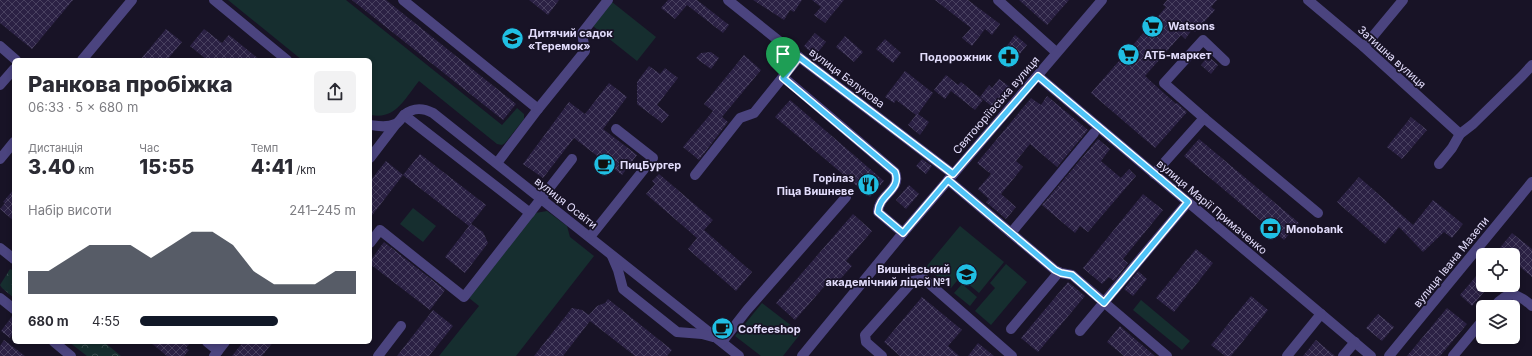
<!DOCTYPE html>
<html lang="uk">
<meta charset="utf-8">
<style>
body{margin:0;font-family:Inter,sans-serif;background:#f2f2f3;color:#2b2b33;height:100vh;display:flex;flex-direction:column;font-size:15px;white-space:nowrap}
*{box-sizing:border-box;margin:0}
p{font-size:13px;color:#7c7c81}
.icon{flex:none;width:22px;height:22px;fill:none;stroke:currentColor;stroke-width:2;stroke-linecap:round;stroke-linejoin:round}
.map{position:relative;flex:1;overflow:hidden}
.side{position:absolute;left:12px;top:58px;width:360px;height:286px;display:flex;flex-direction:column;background:#fff;border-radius:6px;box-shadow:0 2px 6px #0003}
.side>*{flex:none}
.buttons{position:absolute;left:1476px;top:248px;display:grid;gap:8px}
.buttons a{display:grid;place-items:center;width:44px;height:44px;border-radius:6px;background:#fff;box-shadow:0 2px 6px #0003;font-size:20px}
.pin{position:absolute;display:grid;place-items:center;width:34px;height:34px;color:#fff;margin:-41px -17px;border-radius:50% 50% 50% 0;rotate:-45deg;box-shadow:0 0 4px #0007}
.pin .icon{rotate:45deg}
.round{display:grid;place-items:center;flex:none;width:42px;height:42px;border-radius:6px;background:#f2f2f3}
.headline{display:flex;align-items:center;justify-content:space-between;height:68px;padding:0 16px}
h1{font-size:22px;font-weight:800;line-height:30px}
.figures{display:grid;grid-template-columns:repeat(3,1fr);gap:6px;height:68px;padding:4px 16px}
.figures div{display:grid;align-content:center}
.figures b{font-size:20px;font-weight:800}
.figures small{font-size:11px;font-weight:400}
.figures p{font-size:11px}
.chart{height:112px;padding:8px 16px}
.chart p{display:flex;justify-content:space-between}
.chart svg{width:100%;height:72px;margin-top:4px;fill:#111827;opacity:.7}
ul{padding:0 16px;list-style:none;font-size:13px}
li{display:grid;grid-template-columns:64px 48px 1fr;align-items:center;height:30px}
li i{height:10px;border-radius:5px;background:#111827}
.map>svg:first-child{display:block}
.forest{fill:url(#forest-crowns)}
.park{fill:#162e2f}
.building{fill:url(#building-cross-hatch)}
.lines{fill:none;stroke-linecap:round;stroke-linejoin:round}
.minor{stroke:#4b447f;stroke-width:10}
.route-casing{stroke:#fff;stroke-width:8}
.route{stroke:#4fc3f7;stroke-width:5}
.labels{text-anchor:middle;stroke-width:3.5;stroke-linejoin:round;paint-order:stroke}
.poi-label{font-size:11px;font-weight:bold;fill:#e2dcfb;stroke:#181326;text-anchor:start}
.street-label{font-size:11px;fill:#e2dcfb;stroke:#181326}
</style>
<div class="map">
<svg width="1532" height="356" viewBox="0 0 1532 356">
<defs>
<pattern id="forest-crowns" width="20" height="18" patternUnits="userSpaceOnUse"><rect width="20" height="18" fill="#162e2f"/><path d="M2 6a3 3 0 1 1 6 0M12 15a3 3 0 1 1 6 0" fill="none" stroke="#384c4e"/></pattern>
<pattern id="building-cross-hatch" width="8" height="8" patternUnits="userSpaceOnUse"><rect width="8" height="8" fill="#2b2144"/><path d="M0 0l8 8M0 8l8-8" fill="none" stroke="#494160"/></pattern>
</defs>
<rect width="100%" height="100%" fill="#181326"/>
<g class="forest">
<polygon points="10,269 14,271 14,298 2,288 0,285"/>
<polygon points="69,342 104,342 121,356 87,356"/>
</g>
<g class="park">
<path d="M228,0H346L502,125L517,108L524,114V119L505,143L502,145L497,144L419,81C405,98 396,120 371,115L370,60H302Z"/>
<polygon points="612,2 656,37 637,61 593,26"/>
<polygon points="413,208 436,226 423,242 400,224"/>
<polygon points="547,211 567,226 570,237 594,256 516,356 439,356 479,306 469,298 535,213"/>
<polygon points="960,226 1004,262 979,293 960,277 951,288 926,267"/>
<polygon points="1006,264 1027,282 991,325 975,311 995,288 990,283"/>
<polygon points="962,284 977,297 970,306 954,293"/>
<polygon points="1141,300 1190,341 1182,350 1133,310"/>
<polygon points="762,303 801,333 783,356 761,356 735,336"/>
</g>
<g class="building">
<polygon points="0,0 73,0 32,49 0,23"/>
<polygon points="352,0 386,0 516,104 503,120"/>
<polygon points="529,0 559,0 548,15"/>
<polygon points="668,0 697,0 729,25 723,33 687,5 675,19 661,8"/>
<polygon points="753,0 802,0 794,12 790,10 784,20"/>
<polygon points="812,0 844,0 825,23 814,15 821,7"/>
<polygon points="935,0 968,0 1000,24 992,35 985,29 972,46 962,38 971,28"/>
<polygon points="1019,0 1069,0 1047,25"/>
<polygon points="1167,0 1217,0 1211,7 1215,10 1195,32 1192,30 1185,39 1181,35 1145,76 1176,104 1177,103 1187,112 1155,148 1091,93 1166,7 1163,5"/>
<polygon points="166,29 182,42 167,60 140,60"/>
<polygon points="204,29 222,43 229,35 260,60 207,60 190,46"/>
<polygon points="815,33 826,42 815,56 804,46"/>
<polygon points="1015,35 1027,45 1012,64 1000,55"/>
<polygon points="845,36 863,52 854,62 836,47"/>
<polygon points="885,39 901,53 893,63 876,49"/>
<polygon points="711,52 719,58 711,69 696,58 701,53"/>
<polygon points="744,55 761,70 722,117 728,122 699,160 683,147 713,111 704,104"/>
<polygon points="1208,56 1218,65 1211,74 1201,65"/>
<polygon points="649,66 660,74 665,68 678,78 657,105 669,115 662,123 637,104 637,82"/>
<polygon points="905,71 933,93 918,114 929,122 920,135 908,125 916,115 896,100 894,103 885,97"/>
<polygon points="946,75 958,85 961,82 983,100 975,110 951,91 945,99 934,90"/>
<polygon points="999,79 1010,87 994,108 980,97 989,85 992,88"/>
<polygon points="609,83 627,97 603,129 637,155 622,175 574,138 543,178 523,164 569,102 585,114"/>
<polygon points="1047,96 1088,130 1057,167 1030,144 1016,161 1023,167 1001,194 1016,207 1006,219 986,202 989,199 978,189 991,174 977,163 1031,98 1041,105"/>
<polygon points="790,100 884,181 870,197 775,117"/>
<polygon points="1411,117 1427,130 1402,159 1387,147"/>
<polygon points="1098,139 1110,149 1101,161 1121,178 1129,169 1136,176 1088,232 1080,226 1075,233 1042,205"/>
<polygon points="1199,139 1299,223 1284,240 1184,156"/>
<polygon points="420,154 486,205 471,224 483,232 488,243 465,273 445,257 469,226 403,175"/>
<polygon points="922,159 932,166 926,174 916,166"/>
<polygon points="386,161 403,175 370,218 370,181"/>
<polygon points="659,174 713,220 704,230 752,272 736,291 688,249 697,238 646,194 655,184 652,181"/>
<polygon points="1359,177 1413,225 1433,200 1463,224 1452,238 1444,232 1423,252 1399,227 1385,244 1337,202"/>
<polygon points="909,185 919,194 906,209 896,200"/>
<polygon points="14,189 14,221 0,209 5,203 3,202"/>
<polygon points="1143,194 1163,210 1123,259 1128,263 1114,281 1109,277 1102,284 1083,268"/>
<polygon points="853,214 872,231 846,261 852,266 834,286 829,281 795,320 776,303"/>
<polygon points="1512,233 1532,249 1532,277 1513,261 1513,255 1505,255 1499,249"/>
<polygon points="384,242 445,290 430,310 370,264 370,261"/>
<polygon points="1196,249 1213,263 1174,312 1156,298"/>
<polygon points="1138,271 1147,279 1133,296 1124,289"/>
<polygon points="1478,274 1483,278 1483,285 1490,285 1472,306 1460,295"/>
<polygon points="1068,282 1085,296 1038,352 1021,338"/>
<polygon points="1251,296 1268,310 1231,356 1225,356 1211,345"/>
<polygon points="922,297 962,330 948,346 959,356 900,356 884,342"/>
<polygon points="608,299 672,350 667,356 635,356 590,321 563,356 534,356 572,308 582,310 589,315 597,306 605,303"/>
<polygon points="1447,308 1467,324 1440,356 1407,356"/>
<polygon points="433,310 453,326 429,356 397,356"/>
<polygon points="1378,314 1394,327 1382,341 1366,328"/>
<polygon points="13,315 14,315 14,332 10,338 1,331"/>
<polygon points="1120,326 1129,334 1155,356 1124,356 1107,342"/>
<polygon points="4,340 25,356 0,356 0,346"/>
<polygon points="1316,340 1335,356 1303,356"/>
<polygon points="150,342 191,342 186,348 189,350 184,356 167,356"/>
<polygon points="243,342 273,342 262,356 232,356"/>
<polygon points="978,343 994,356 968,356"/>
</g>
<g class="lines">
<g class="minor">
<polyline points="214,0 287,60"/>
<polyline points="403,0 538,109 497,163"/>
<polyline points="728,0 799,57 953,174"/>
<polyline points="998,0 1056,52"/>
<polyline points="1308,0 1364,47 1460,134"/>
<polyline points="0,46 16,60"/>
<polyline points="1364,47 1403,0"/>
<polyline points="82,60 132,0"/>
<polyline points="1038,76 1371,356"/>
<path d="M783,77L895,172C902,190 879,194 878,212L903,233"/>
<polyline points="0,85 14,69"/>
<polyline points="538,109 585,51 582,33 608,0"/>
<polyline points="404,115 530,213"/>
<polyline points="1204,118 1164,83 1203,40 1225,61"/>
<path d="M370,125C378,126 387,128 395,124C399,123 401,118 404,115C414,107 423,108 433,113L739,356"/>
<polyline points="370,158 396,124"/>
<polyline points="0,159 14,142"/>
<polyline points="1439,164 1452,148 1460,134 1473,124 1522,76 1532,65"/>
<polyline points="1154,174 1204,118 1318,213"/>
<polyline points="695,175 740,118 754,113 799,57"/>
<polyline points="948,180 1055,270 1061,273 1072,275 1167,356"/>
<polyline points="1011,233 1094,133"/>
<polyline points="590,237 653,158 616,129"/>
<polyline points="370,243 380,230 464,297 572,159"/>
<polyline points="0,248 14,259"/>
<polyline points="612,256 618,270 623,289 677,332 702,334 713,337"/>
<polyline points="0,298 14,309"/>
<path d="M1494,307C1508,290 1516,292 1532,306"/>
<polyline points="1011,329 1059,272"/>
<polyline points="1080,331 1188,202"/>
<polyline points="54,342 71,356"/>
<polyline points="207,342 218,351"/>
<polyline points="722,342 747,310 846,197"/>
<polyline points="214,356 225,342"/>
<polyline points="378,356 401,326"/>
<polyline points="802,356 903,233 1102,0"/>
<polyline points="882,356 866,342 865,335 913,281 924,279 1012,356"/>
<polyline points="1287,356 1321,314"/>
<polyline points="1343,356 1355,342"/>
<polyline points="1389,356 1532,182"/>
<polyline points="1453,356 1483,320"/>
</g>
</g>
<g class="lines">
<defs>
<path id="route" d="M799,57L953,174L1038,76L1188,202L1104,303L1072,275L1061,273L1055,270L948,180L903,233L878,212C879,194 902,190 895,172L783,78Z"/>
</defs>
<use href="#route" class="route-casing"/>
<use href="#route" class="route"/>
</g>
<defs>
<symbol id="supermarket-disc" viewBox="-11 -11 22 22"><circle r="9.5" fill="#20bfe3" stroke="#181326"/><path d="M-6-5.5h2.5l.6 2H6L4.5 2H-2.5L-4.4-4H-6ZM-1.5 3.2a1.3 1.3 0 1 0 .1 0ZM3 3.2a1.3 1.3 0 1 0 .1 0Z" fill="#111"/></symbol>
<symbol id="school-disc" viewBox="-11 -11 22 22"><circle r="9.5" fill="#20bfe3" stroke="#181326"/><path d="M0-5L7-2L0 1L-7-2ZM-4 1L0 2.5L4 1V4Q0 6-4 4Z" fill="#111"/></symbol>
<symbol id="pharmacy-disc" viewBox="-11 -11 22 22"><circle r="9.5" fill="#20bfe3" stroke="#181326"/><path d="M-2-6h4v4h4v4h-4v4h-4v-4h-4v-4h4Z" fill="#111"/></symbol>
<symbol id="cafe-disc" viewBox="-11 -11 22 22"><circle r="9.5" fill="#20bfe3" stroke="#181326"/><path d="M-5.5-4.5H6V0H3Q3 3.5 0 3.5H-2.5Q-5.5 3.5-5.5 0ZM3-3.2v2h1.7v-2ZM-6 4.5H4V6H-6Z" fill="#111"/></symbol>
<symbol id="restaurant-disc" viewBox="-11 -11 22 22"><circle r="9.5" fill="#20bfe3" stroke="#181326"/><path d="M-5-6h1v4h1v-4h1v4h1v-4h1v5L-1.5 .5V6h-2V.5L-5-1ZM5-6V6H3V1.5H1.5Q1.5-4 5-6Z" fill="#111"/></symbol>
<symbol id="bank-disc" viewBox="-11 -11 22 22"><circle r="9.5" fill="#20bfe3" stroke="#181326"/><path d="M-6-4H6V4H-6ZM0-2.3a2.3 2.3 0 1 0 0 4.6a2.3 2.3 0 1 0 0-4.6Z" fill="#111"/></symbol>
</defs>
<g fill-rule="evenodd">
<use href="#supermarket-disc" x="1140" y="14" width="25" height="25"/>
<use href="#school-disc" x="500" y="26" width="25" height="25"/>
<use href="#supermarket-disc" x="1116" y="42" width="25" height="25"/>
<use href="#pharmacy-disc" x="996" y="44" width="25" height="25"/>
<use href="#cafe-disc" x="592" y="152" width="25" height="25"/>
<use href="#restaurant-disc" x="856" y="172" width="25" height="25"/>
<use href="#bank-disc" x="1258" y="216" width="25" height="25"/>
<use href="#school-disc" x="954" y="262" width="25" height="25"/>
<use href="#cafe-disc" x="710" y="316" width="25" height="25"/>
</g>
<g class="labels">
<g class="poi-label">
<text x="1168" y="30">Watsons</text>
<text x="528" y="37">Дитячий садок<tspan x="528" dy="13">«Теремок»</tspan></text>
<text x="1144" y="59">АТБ-маркет</text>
<text x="992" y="61" text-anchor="end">Подорожник</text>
<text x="620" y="169">ПицБургер</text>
<text x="854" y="182" text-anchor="end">Горілаз<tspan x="854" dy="13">Піца Вишневе</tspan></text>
<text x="1286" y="233">Monobank</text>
<text x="950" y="273" text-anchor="end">Вишнівський<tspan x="950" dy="13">академічний ліцей №1</tspan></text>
<text x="738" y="333">Coffeeshop</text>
</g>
<g class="street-label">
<text transform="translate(1392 57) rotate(42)" y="4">Затишна вулиця</text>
<text transform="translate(847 78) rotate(37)" y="4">вулиця Балукова</text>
<text transform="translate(996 105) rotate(-49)" y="4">Святоюріївська вулиця</text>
<text transform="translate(566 203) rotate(38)" y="4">вулиця Освіти</text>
<text transform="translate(1212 207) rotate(40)" y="4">вулиця Марії Примаченко</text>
<text transform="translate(1451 262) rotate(-51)" y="4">вулиця Івана Мазепи</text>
</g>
</g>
</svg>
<div class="buttons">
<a><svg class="icon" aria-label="locate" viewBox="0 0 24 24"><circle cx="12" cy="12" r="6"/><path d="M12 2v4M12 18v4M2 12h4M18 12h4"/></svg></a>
<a><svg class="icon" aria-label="layers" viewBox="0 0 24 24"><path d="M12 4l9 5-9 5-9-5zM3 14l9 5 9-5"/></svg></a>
</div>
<div class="pin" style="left:783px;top:78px;background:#1e9e55"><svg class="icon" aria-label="arrive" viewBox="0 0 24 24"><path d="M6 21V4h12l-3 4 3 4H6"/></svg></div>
<section class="side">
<div class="headline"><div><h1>Ранкова пробіжка</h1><p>06:33 · 5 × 680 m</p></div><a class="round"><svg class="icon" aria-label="share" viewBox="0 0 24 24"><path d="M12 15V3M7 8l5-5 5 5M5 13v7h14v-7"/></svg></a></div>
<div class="figures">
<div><p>Дистанція</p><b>3.40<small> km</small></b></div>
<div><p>Час</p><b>15:55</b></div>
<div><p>Темп</p><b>4:41<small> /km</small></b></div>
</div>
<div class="chart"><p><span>Набір висоти</span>241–245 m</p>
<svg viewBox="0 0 160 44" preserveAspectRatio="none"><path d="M0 44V30L10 30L20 22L30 14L40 14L50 14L60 22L70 14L80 6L90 6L100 14L110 30L120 38L130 38L140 38L150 30L160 30V44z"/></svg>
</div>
<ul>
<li><b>680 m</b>4:55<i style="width:64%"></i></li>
</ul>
</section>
</div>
